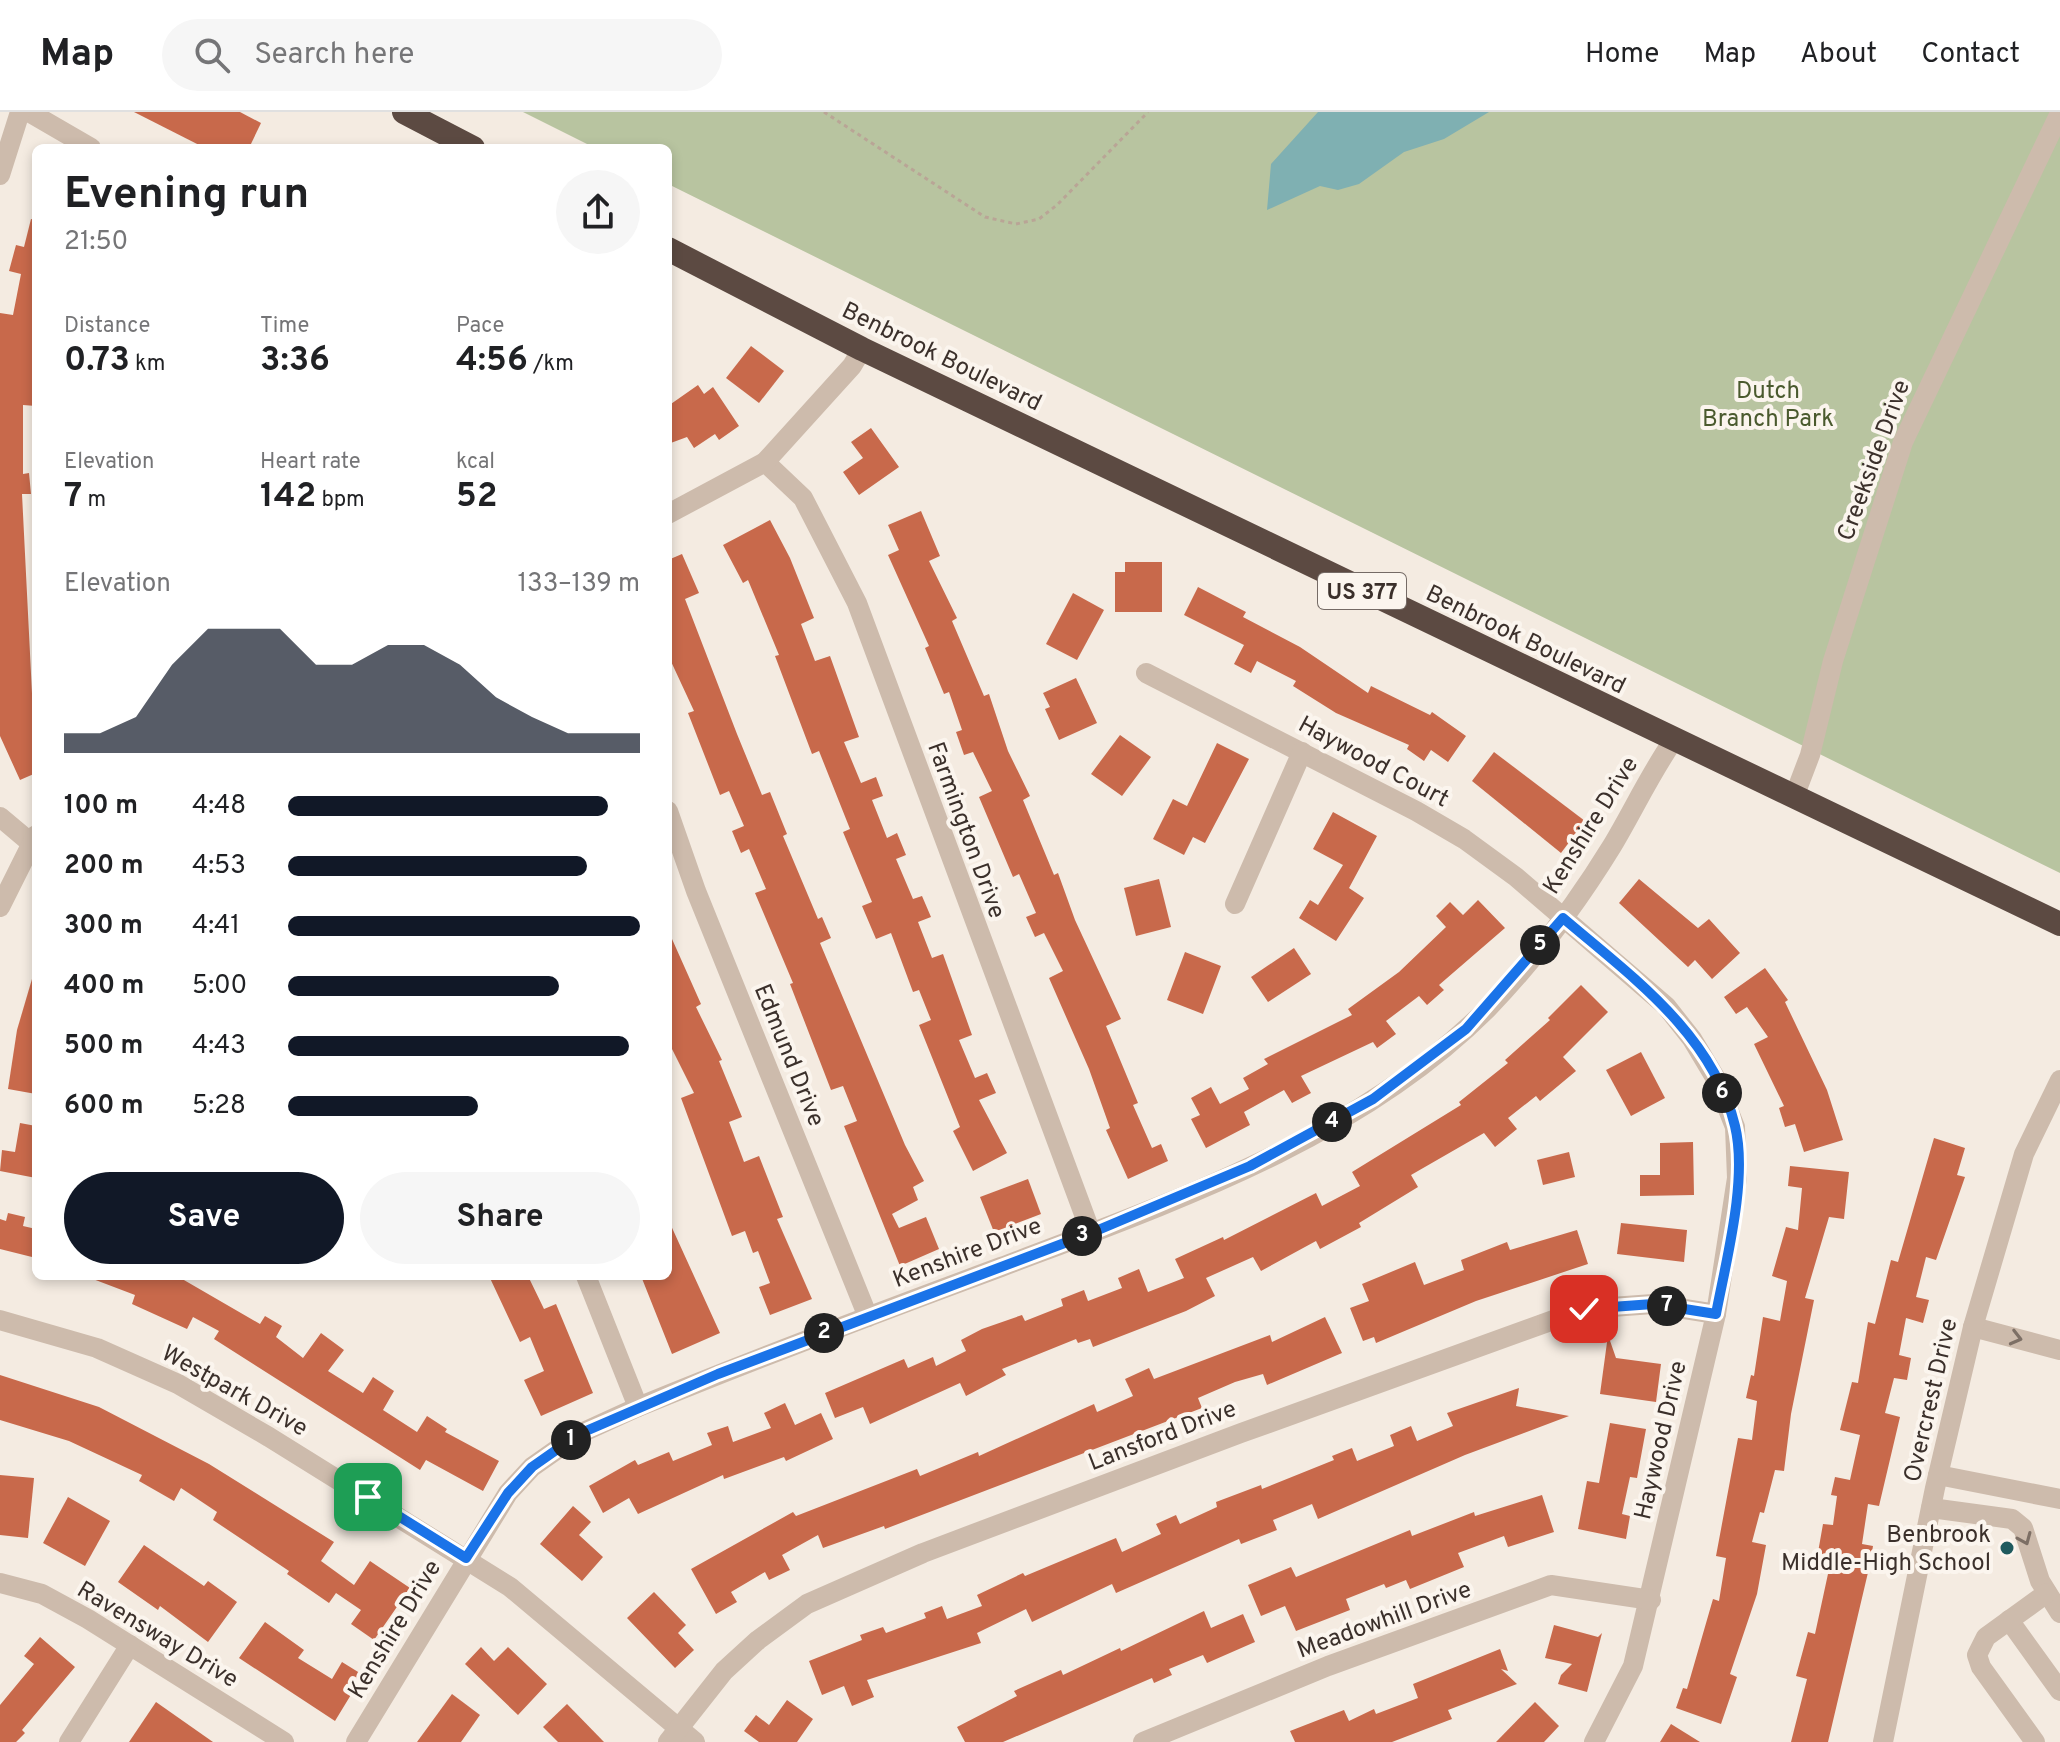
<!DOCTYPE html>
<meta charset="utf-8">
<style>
body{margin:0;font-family:Overpass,sans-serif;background:#f6f6f6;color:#202124;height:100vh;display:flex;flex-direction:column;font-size:30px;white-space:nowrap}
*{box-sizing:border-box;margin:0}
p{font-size:26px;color:#757577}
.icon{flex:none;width:44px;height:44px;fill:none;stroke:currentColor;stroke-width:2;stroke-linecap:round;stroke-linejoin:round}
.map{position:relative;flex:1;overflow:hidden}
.side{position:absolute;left:32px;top:32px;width:640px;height:1136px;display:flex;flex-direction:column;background:#fff;border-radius:12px;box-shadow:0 4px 12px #0003}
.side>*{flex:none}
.pin{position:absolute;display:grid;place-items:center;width:68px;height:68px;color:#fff;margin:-34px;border-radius:16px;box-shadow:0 4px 12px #0006}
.km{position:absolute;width:40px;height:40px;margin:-20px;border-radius:50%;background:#222;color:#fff;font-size:22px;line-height:40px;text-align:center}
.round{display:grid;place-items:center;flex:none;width:84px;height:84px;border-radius:42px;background:#f6f6f6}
.summary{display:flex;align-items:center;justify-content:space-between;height:136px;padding:0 32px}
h1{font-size:44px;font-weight:700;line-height:60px}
.figures{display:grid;grid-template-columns:repeat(3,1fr);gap:12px;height:136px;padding:8px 32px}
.figures div{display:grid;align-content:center}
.figures b{font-size:34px;font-weight:700}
.figures small{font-size:22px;font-weight:400}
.figures p{font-size:22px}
.chart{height:224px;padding:16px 32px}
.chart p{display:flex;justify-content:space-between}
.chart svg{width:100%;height:144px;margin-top:8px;fill:#111827;opacity:.7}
.action{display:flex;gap:16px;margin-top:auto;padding:16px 32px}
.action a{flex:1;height:92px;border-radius:48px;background:#111827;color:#fff;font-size:32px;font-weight:700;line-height:92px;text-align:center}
.action a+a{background:#f6f6f6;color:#202124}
ul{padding:0 32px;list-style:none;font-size:26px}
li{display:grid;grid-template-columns:128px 96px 1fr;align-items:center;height:60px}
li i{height:20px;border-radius:10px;background:#111827}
header{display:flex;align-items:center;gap:48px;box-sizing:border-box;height:112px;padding:0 40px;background:#fff;border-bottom:2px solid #e0e0e0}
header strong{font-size:38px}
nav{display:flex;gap:44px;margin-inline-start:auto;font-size:28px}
.search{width:560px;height:72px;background:#f6f6f6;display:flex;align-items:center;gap:20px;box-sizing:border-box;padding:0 28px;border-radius:44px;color:#757577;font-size:30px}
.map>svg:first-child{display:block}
.green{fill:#b8c4a0}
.water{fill:#7fb0b2}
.building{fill:#c8694b}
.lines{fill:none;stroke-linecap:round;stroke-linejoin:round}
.path{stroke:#b9a596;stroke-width:3;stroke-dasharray:4 4;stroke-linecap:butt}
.minor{stroke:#cdbbac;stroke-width:20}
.highway{stroke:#5c4a42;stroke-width:24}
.oneway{stroke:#7d6f65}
.route-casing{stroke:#fff;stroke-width:16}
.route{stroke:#1a73e8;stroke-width:10}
.poi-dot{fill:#1f5a5e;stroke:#fbf5ee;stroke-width:3}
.labels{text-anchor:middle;stroke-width:8;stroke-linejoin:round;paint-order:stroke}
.shield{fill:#fbf5ee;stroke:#756b66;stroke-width:2}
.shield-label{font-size:22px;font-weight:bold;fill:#3b302b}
.street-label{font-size:24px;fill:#3b302b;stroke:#fbf5ee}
.park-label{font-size:24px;fill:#4a5a2e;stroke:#fbf5ee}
.poi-label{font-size:24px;fill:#3b302b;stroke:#fbf5ee;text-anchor:end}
</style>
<header>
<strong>Map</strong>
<div class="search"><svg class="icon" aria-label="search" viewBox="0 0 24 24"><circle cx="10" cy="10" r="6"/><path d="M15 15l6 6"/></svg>Search here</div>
<nav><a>Home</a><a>Map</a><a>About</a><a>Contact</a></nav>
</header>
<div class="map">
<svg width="2060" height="1630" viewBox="0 0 2060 1630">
<rect width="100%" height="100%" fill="#f4ebe1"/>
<polygon class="green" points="523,0 2060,0 2060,761 668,72 668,36 595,36"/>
<polygon class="water" points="1318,0 1489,0 1444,27 1404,40 1359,72 1338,78 1320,74 1267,98 1271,52"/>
<g class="building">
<polygon points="134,0 240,0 261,11 249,36 205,36"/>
<polygon points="31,107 36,108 36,294 23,293 23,362 29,361 31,382 22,382 36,661 20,668 0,624 0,201 13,203 21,162 9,159 16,133 24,135"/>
<polygon points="751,234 784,259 759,291 726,266"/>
<polygon points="698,273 704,282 713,275 739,314 719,328 715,322 694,336 687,325 668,332 668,294"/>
<polygon points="871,316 899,355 859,383 843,360 863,346 851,330"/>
<polygon points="921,399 940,444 929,449 957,506 952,509 984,584 989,582 1008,639 1030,684 1023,688 1054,763 1058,761 1075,808 1121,907 1106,914 1138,991 1133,993 1152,1036 1161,1032 1168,1049 1128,1067 1106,1018 1110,1016 1089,957 1049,866 1063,859 1044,821 1035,825 1026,805 1036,801 1019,762 1013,765 979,685 992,679 973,640 964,643 956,620 962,618 949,580 944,582 925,536 929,534 888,443 899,438 888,413"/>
<polygon points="770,408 790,446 814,506 801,512 815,549 830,544 859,625 844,630 861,671 876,665 883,684 872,688 887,726 897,721 906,743 896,747 913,787 922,784 931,805 918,810 932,846 943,842 972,923 959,928 975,966 987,961 996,981 979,988 1007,1041 973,1059 953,1019 960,1015 919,913 931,908 919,878 913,880 891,821 876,827 862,794 872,790 843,720 850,717 819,639 812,642 775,544 779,543 748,468 743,471 723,433"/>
<polygon points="682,442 699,481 685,487 737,622 762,683 770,680 787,722 783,724 818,807 822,805 831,826 820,831 905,1033 924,1069 913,1075 918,1088 892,1102 899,1116 926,1105 939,1137 900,1154 844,1014 857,1009 843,974 831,978 790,872 793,871 755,781 766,777 749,737 741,741 732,719 744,714 729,679 720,683 688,601 694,599 668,543 668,448"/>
<polygon points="1125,450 1162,450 1162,500 1115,500 1115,460 1125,460"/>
<polygon points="1198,475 1246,500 1243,505 1300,535 1368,581 1371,574 1430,603 1432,600 1466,624 1448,650 1431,638 1424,649 1407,637 1409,633 1336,601 1293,574 1296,569 1257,549 1251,561 1234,552 1244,533 1184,503"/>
<polygon points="1073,481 1104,498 1077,548 1046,532"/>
<polygon points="1076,566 1097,611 1059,628 1045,597 1050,595 1043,581"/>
<polygon points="1120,623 1151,645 1122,684 1091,662"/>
<polygon points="1217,631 1249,647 1205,731 1193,725 1184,743 1153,727 1173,687 1187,694"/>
<polygon points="1494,640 1585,709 1561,741 1472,669"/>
<polygon points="1333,700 1377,724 1349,776 1364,786 1336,829 1299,806 1310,788 1318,793 1343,753 1313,737"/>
<polygon points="1159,767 1171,815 1136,824 1124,776"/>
<polygon points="1639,767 1698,816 1709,807 1740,841 1712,867 1695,848 1688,855 1619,791"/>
<polygon points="1478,788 1505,816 1439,873 1444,878 1427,893 1419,884 1386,909 1396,922 1377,936 1373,930 1301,964 1311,981 1292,991 1284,978 1244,1000 1250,1013 1206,1036 1191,1007 1200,1003 1191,986 1211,975 1220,992 1249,977 1243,966 1268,952 1264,947 1352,903 1348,897 1399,860 1446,815 1436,804 1450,790 1463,803"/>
<polygon points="668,818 701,892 696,895 722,948 719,949 742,1005 729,1010 744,1050 759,1044 783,1105 777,1107 812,1187 770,1203 759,1175 770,1171 758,1139 753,1141 745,1119 732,1124 681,986 694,981 668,929"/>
<polygon points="1294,836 1311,862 1268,890 1251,865"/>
<polygon points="1185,840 1221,854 1203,902 1167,888"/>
<polygon points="1765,856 1788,888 1785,890 1827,978 1843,1028 1804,1040 1795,1012 1785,1015 1779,996 1784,994 1754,932 1768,925 1747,895 1736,902 1724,885"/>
<polygon points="32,867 36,867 36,982 8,977 17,918"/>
<polygon points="1581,873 1608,900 1563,945 1576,959 1540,989 1536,984 1508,1006 1517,1017 1495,1035 1484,1021 1411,1063 1418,1075 1359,1111 1361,1115 1320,1137 1316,1129 1261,1159 1253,1145 1206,1166 1215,1184 1186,1199 1093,1235 1090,1227 1078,1231 1076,1227 1002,1257 1006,1263 966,1284 960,1271 870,1312 863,1295 835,1306 825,1281 904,1247 908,1256 933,1245 936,1254 966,1239 961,1228 982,1217 1022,1203 1025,1209 1063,1194 1061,1187 1084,1178 1088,1189 1122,1176 1118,1166 1139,1157 1148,1180 1184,1166 1175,1147 1223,1125 1224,1128 1316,1081 1322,1094 1360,1074 1352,1060 1461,993 1459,990 1508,951 1505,948 1550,908 1548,906"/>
<polygon points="1641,940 1665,986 1631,1004 1606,958"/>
<polygon points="20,1011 36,1014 36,1066 0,1059 2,1038 15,1040"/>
<polygon points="1934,1026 1965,1036 1957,1063 1965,1065 1936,1148 1926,1145 1916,1185 1929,1188 1923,1211 1906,1206 1899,1243 1911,1246 1907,1268 1894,1266 1885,1301 1900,1305 1879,1394 1868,1392 1862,1432 1873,1434 1870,1452 1828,1630 1791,1630 1807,1567 1796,1564 1808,1520 1815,1522 1831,1448 1817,1446 1823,1412 1833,1413 1837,1384 1831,1383 1835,1365 1850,1368 1860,1323 1840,1318 1852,1270 1858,1271 1868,1210 1875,1212 1891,1148 1898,1150"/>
<polygon points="1693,1030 1694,1083 1640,1084 1640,1063 1660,1063 1660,1031"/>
<polygon points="1569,1040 1575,1065 1543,1073 1537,1048"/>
<polygon points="1790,1054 1849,1060 1844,1107 1829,1105 1805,1186 1814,1188 1791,1302 1784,1359 1775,1358 1764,1401 1760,1400 1752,1430 1766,1433 1757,1482 1730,1562 1737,1565 1721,1612 1676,1596 1683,1576 1687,1577 1713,1487 1719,1489 1726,1446 1716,1444 1738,1326 1752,1328 1757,1289 1746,1286 1751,1263 1754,1264 1763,1205 1780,1209 1787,1169 1772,1164 1786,1115 1798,1118 1802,1076 1788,1074"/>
<polygon points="1028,1067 1041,1102 994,1120 980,1085"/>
<polygon points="8,1101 25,1105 23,1114 36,1117 36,1146 0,1137 0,1107 6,1109"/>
<polygon points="668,1107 720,1221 672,1242 641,1164 668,1164"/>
<polygon points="1621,1111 1687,1118 1684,1150 1617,1142"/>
<polygon points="1577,1118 1588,1152 1476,1189 1376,1231 1374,1225 1363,1229 1350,1196 1369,1189 1362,1172 1415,1150 1424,1173 1464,1158 1461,1148 1507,1130 1510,1138"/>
<polygon points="85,1164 177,1164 260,1212 265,1204 282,1214 276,1225 303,1246 321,1221 344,1238 328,1259 363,1281 373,1265 394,1279 383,1298 417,1320 427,1304 447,1317 445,1320 499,1349 483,1379 426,1348 420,1358 214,1227 219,1219 193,1205 187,1217 132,1192 135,1183"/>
<polygon points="489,1164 528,1164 544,1197 556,1192 593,1281 541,1304 524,1268 544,1259 530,1225 520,1230"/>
<polygon points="1325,1205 1342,1241 1267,1273 1263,1262 1235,1270 1198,1286 1202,1296 885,1417 884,1414 823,1436 818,1423 782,1443 790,1458 769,1468 765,1460 731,1480 737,1490 716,1502 691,1457 793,1400 796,1404 917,1357 920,1364 978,1340 979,1344 1094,1292 1097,1300 1133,1284 1125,1267 1149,1256 1154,1267 1270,1223 1272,1230"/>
<polygon points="1608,1223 1616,1246 1661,1252 1656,1290 1600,1282"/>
<polygon points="0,1263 99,1295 209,1352 334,1430 321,1449 354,1473 370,1449 410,1476 374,1528 351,1512 361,1498 336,1481 329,1491 287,1462 289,1459 213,1408 217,1400 181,1376 174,1389 139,1369 142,1363 69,1329 0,1308"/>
<polygon points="1519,1276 1516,1294 1569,1304 1465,1343 1318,1407 1312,1392 1273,1408 1277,1418 1241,1432 1239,1427 1116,1481 1112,1472 1032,1510 1026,1497 977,1521 981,1531 867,1568 874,1585 852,1594 844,1574 822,1583 809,1549 862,1528 860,1523 883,1515 886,1521 926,1506 924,1501 942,1494 947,1507 982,1494 977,1483 1023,1461 1025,1464 1116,1426 1122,1440 1161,1422 1156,1412 1176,1403 1180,1412 1217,1395 1216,1390 1261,1373 1262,1377 1334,1348 1332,1344 1352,1336 1357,1349 1394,1334 1390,1323 1411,1314 1417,1329 1453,1314 1447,1301"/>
<polygon points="785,1291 795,1313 821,1301 833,1327 786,1349 784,1345 724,1367 723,1363 638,1402 629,1386 603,1401 589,1374 635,1348 638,1353 669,1340 673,1349 712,1333 707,1321 728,1314 733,1330 771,1316 764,1301"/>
<polygon points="1610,1311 1646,1317 1637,1366 1630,1365 1622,1402 1630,1404 1626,1427 1578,1417 1587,1369 1599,1371"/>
<polygon points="0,1363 34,1366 28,1426 0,1423"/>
<polygon points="1542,1383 1554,1420 1508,1435 1504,1424 1458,1441 1464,1455 1410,1477 1406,1468 1386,1476 1384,1472 1346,1487 1350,1498 1296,1519 1285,1494 1261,1504 1248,1473 1291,1455 1296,1465 1410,1418 1412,1424 1474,1400 1475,1404"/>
<polygon points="68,1385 110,1409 85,1454 43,1431"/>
<polygon points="573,1394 591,1410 579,1423 603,1445 582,1469 540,1432"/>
<polygon points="144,1433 204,1474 208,1469 237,1490 208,1530 160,1494 158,1498 118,1470"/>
<polygon points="654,1480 686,1513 678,1521 694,1538 675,1556 627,1506"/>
<polygon points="1204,1499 1211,1516 1243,1502 1255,1530 1207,1551 1203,1543 1169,1557 1172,1563 1154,1571 1152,1566 1003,1630 965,1630 957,1615 1017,1584 1014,1579 1061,1558 1063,1563 1120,1536 1121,1539"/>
<polygon points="265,1510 304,1538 298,1546 332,1567 342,1550 363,1563 335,1609 239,1546"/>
<polygon points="1554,1513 1598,1525 1602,1521 1587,1580 1558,1572 1561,1563 1572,1552 1545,1546"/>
<polygon points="40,1525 75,1555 22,1618 25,1621 16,1630 0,1630 0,1593 34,1552 24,1544"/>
<polygon points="481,1535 494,1549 508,1535 547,1572 518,1603 465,1552"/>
<polygon points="1500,1537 1508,1559 1501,1557 1517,1572 1448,1598 1452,1607 1392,1630 1295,1630 1290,1619 1344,1598 1349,1609 1374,1597 1376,1602 1418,1586 1413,1572"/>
<polygon points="452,1582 480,1603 461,1630 417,1630"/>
<polygon points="787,1588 813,1607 797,1630 759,1630 744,1619 756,1603 769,1613"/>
<polygon points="156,1590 213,1630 129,1630"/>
<polygon points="1535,1590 1559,1614 1544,1630 1496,1630"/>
<polygon points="567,1592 604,1630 558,1630 543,1615"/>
<polygon points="1671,1612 1700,1630 1660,1630"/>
</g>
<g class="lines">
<polyline class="path" points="824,0 985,105 1016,112 1039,107 1057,93 1148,0"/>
<g class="minor">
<polyline points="29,0 91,36"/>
<polyline points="0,63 20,0"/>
<polyline points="765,350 803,386 857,491 1091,1121"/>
<polyline points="668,402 765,350 852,254 862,237"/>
<polyline points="1146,561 1416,699 1464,727 1516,765 1666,894 1692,927 1716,967 1735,1015 1737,1066 1716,1202 1633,1554 1594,1630"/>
<polyline points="1794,685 1810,643 1833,549 1903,330 2060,1"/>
<polyline points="668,699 696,779 868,1205"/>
<polyline points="0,705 31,731"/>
<polyline points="1235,792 1302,640"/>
<polyline points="0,795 36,723"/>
<polyline points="586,1164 638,1295"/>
<polyline points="0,1208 97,1236 178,1272 269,1325 510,1475 695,1630"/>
<polyline points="1973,1215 2060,1238"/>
<polyline points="1938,1363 2060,1387"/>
<polyline points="1931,1396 2012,1407 2023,1416 2040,1469 2060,1501"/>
<polyline points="0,1471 42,1482 88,1507 284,1630"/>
<polyline points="2009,1508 2060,1579"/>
<polyline points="69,1630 130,1533"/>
<path d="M356,1630L508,1381L532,1355L579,1322L638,1295C758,1246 879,1200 1001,1155C1170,1091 1358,1027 1488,896C1534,848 1577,791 1612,734C1633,699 1650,662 1673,629"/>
<polyline points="668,1630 724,1559 758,1528 807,1492 923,1441 1241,1321 1584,1197 1653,1192 1716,1202"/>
<polyline points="1143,1630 1328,1554 1551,1473 1651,1488"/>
<polyline points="1883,1630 1935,1376 1973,1215 2024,1042 2060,968"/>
<polyline points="2035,1630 1981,1555 1977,1543 1986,1525 2047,1481"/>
</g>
<g class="highway">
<polyline points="404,0 473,36"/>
<polyline points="668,137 862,237 2060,812"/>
</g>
</g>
<defs><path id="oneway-chevron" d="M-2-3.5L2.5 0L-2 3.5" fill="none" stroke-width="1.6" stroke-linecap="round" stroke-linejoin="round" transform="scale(2)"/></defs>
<g class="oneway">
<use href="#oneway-chevron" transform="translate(2016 1226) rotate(14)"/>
<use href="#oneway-chevron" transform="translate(2025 1427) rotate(67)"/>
</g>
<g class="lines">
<defs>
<path id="route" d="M368,1385L466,1446L508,1381L532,1355L579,1322L718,1262L1091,1121L1250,1054L1373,987L1466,917L1563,806C1631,864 1713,922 1735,1014C1748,1067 1726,1149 1716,1202L1653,1192L1584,1197"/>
</defs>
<use href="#route" class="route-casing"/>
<use href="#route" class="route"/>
</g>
<circle class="poi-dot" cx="2007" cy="1436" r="8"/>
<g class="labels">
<rect class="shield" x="1318" y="461" width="88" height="36" rx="6"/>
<g class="shield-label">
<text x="1362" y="487">US 377</text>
</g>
<g class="street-label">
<text transform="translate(942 244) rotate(26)" y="8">Benbrook Boulevard</text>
<text transform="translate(1873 348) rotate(-70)" y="8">Creekside Drive</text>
<text transform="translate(1526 527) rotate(26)" y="8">Benbrook Boulevard</text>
<text transform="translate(1374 649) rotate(28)" y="8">Haywood Court</text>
<text transform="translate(1590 713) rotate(-58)" y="8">Kenshire Drive</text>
<text transform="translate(967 718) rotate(70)" y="8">Farmington Drive</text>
<text transform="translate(790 943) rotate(68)" y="8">Edmund Drive</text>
<text transform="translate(967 1140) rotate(-21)" y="8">Kenshire Drive</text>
<text transform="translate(235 1278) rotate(29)" y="8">Westpark Drive</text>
<text transform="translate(1930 1288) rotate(-77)" y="8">Overcrest Drive</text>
<text transform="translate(1162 1323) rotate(-21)" y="8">Lansford Drive</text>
<text transform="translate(1660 1328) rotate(-77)" y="8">Haywood Drive</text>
<text transform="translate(1384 1507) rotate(-20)" y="8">Meadowhill Drive</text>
<text transform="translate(394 1517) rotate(-59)" y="8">Kenshire Drive</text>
<text transform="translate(158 1522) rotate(31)" y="8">Ravensway Drive</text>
</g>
<g class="park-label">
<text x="1768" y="286">Dutch<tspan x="1768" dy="28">Branch Park</tspan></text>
</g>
<g class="poi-label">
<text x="1991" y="1430">Benbrook<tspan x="1991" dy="28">Middle-High School</tspan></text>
</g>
</g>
</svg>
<div class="pin" style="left:368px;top:1385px;background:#1e9e55"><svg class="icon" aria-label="arrive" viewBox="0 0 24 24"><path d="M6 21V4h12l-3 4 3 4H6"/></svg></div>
<div class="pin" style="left:1584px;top:1197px;background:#d93025"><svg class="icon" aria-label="check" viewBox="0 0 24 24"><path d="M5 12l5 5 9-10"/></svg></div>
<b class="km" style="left:571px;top:1328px">1</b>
<b class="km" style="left:824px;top:1221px">2</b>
<b class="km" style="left:1082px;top:1124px">3</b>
<b class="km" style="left:1332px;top:1010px">4</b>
<b class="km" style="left:1540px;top:833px">5</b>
<b class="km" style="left:1722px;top:981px">6</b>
<b class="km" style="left:1667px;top:1194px">7</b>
<section class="side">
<div class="summary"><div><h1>Evening run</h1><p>21:50</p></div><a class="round"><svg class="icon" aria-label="share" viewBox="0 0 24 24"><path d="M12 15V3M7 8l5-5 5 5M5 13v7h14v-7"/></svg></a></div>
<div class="figures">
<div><p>Distance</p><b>0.73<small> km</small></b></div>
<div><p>Time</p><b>3:36</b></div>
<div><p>Pace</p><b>4:56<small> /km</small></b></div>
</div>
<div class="figures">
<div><p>Elevation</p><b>7<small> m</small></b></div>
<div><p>Heart rate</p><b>142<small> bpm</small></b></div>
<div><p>kcal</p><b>52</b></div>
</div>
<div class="chart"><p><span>Elevation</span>133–139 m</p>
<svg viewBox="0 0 160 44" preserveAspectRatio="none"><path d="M0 44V38L10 38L20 33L30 17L40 6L50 6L60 6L70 17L80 17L90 11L100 11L110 17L120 27L130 33L140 38L150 38L160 38V44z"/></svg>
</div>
<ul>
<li><b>100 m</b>4:48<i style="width:91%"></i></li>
<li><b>200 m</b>4:53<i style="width:85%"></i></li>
<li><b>300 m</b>4:41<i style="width:100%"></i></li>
<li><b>400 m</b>5:00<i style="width:77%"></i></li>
<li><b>500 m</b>4:43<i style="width:97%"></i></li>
<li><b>600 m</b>5:28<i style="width:54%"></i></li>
</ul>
<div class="action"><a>Save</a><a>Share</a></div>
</section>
</div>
